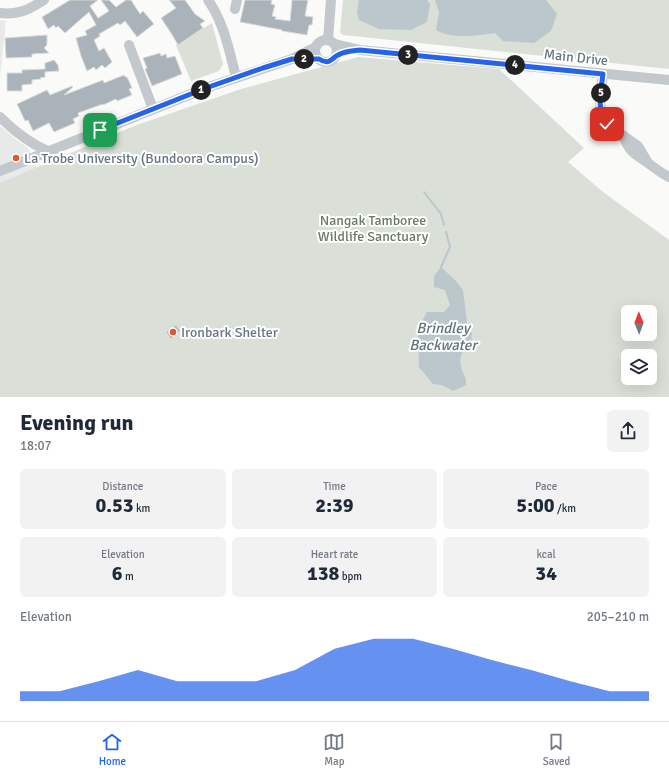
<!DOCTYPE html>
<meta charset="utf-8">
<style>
body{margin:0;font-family:Signika,sans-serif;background:#f2f2f3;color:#1f2937;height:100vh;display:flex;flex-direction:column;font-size:15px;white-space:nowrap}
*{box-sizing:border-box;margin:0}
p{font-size:13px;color:#747a83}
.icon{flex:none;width:22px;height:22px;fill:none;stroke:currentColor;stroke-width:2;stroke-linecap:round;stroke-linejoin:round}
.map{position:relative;height:397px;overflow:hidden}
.details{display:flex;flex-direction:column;background:#fff;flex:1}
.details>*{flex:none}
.needle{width:26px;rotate:359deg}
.fabs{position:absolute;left:621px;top:305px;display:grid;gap:8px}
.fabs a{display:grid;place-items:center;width:36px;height:36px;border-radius:6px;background:#fff;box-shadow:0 4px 16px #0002;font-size:20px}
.pin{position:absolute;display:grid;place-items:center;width:34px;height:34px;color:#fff;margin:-17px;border-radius:8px;box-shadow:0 2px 6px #0006}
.km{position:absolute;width:20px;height:20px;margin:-10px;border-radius:50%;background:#222;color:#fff;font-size:11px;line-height:20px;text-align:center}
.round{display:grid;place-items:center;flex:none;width:42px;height:42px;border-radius:6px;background:#f2f2f3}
.summary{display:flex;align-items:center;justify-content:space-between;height:68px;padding:0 20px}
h1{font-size:22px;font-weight:700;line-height:30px}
.metrics{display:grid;grid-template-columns:repeat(3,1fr);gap:6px;height:68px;padding:4px 20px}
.metrics div{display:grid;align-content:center;border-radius:6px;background:#f2f2f3;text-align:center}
.metrics b{font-size:20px;font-weight:700}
.metrics small{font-size:11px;font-weight:400}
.metrics p{font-size:11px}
.chart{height:112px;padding:8px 20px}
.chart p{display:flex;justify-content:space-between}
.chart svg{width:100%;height:72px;margin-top:4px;fill:#2563eb;opacity:.7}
.tabs{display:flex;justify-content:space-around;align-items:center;height:56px;border-top:1px solid #e0e1e3;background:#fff;font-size:11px;color:#747a83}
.tabs a{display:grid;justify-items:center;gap:2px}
.tabs .on{color:#2563eb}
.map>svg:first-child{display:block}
.built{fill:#e8e9e9}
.green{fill:#dadfd7;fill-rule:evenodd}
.water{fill:#bbc7cb}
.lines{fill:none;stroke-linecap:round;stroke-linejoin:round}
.stream{stroke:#bbc7cb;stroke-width:2}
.building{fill:#aab3b9;stroke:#dcdcda}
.minor{stroke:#c3c8cc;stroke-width:10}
.route-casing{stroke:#fff;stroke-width:8}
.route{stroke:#2563eb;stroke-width:5}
.poi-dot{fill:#e4572e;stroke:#fff;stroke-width:1.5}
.labels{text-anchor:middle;stroke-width:4;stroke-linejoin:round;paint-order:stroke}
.street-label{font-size:14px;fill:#657683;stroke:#fff}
.poi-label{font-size:14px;fill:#657683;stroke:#fff;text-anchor:start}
.park-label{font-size:14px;fill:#687a64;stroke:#fff}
.water-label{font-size:15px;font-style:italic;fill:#60757c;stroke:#fff}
</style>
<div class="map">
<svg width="669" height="397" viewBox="0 0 669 397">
<rect width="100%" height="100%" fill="#fafaf8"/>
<g class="built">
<polygon points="0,20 6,21 0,77"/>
<polygon points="0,126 13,137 28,148 37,168 0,183"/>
</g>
<g class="green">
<polygon points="343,0 669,0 669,69 343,35 340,32"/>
<polygon points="212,23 223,64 219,71 191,81 176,45"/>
<path d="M358,57L499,69L584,148L568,162L603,192L669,240V397H0V183L134,126L241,89ZM628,312H650V334H628ZM628,356H650V378H628Z"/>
</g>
<g class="water">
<polygon points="359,0 427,0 430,4 427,22 411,30 379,29 359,20 357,12"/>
<path d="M435,0H546L557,14L551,31L534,43L503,41L495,33C478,36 450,39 436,30L439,12Z"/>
<path d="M441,267L455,280L463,290L468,330L472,333L471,343C459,353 458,360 464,375C466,379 466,380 466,385L453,391L442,385L433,384L419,367L418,329L427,312H444L450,305L445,290L434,287V276Z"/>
</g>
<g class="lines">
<g class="stream">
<polyline points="424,192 441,214 444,225"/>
<polyline points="441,267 450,247 446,232"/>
</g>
</g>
<g class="building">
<polygon points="70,0 98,0 90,6 98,18 109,11 101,0 109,0 116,7 126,0 131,0 140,14 143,11 154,24 137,37 125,21 120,25 118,23 99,34 100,36 94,40 99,51 104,48 112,62 105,68 102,65 96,70 94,67 87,71 81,56 76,38 87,35 85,31 96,25 89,12 65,33 58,26 56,28 54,25 48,29 42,17"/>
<polygon points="169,0 185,0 195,14 205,21 200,24 203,28 178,45 171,33 161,18 176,8"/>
<polygon points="245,0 272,0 271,4 275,5 272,16 276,17 275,19 290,21 292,0 308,0 305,16 313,17 312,25 309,25 307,35 282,31 282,30 240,22"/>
<polygon points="47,35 47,45 44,48 49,53 32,54 32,57 6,58 5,38"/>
<polygon points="160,53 161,56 166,54 167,58 175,56 182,74 152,86 145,69 147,68 143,58"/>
<polygon points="54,60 58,65 59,71 45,72 45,77 40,78 41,79 32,80 32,84 22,85 22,91 7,91 7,73 22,73 22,70 45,69 45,63"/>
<polygon points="124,75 125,77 127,77 132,88 129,89 132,95 117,101 116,99 103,105 103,104 78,113 79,116 73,119 75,123 54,132 49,123 33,131 28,120 25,121 17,104 47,90 50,95 72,86 73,87 64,95 103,80 104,83"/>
<polygon points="176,325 180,331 171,339 166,332"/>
</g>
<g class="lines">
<g class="minor">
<path d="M208,0C224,23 229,50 236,77"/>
<polyline points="235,9 237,0"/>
<path d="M0,13C19,15 28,10 44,0"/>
<polyline points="328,40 331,0"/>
<circle cx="326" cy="51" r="11"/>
<polyline points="335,44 360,50 669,80"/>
<polyline points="129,45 153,109"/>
<path d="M603,74C601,90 596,110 607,124L638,146L648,163"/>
<path d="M0,117C15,132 29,143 48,151"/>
<path d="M623,136C631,154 633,152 648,163C655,168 661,173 669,177"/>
<polyline points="0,171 206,88 292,59 316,47"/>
</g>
</g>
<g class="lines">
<defs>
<path id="route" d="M100,130L206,88L263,68L292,59H319C330,66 331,58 338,55C345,51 353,51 360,50L603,74C601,90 596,110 607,124"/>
</defs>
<use href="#route" class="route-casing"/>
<use href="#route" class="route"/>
</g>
<g class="poi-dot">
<circle cx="16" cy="158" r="4"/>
<circle cx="173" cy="332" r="4"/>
</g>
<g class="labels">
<g class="street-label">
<text transform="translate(576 57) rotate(6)" y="5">Main Drive</text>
</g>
<g class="poi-label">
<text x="24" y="163">La Trobe University (Bundoora Campus)</text>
<text x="181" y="337">Ironbark Shelter</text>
</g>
<g class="park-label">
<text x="373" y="225">Nangak Tamboree<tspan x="373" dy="16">Wildlife Sanctuary</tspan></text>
</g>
<g class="water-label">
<text x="443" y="333">Brindley<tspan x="443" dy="17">Backwater</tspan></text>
</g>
</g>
</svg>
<div class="fabs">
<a><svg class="needle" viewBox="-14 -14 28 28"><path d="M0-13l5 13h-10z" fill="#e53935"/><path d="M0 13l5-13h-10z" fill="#747a83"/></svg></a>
<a><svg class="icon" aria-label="layers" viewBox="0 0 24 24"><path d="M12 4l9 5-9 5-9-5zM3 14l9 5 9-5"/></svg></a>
</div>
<div class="pin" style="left:100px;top:130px;background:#1e9e55"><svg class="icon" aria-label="arrive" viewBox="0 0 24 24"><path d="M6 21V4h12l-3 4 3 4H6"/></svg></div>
<div class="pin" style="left:607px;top:124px;background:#d93025"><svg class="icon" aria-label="check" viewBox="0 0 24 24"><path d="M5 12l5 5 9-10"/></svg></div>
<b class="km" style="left:201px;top:90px">1</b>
<b class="km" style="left:304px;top:59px">2</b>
<b class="km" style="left:408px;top:55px">3</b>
<b class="km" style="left:515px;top:65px">4</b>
<b class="km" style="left:601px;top:93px">5</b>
</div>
<section class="details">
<div class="summary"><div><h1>Evening run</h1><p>18:07</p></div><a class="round"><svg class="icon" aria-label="share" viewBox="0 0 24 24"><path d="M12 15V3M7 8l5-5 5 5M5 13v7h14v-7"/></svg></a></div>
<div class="metrics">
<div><p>Distance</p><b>0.53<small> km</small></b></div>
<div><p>Time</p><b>2:39</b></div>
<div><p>Pace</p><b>5:00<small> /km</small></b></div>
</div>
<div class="metrics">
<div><p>Elevation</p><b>6<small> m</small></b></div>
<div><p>Heart rate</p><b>138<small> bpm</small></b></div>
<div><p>kcal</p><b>34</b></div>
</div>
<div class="chart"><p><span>Elevation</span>205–210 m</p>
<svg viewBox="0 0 160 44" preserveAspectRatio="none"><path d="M0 44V38L10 38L20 32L30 25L40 32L50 32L60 32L70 25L80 12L90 6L100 6L110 12L120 19L130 25L140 32L150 38L160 38V44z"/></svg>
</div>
</section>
<nav class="tabs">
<a class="on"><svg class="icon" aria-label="home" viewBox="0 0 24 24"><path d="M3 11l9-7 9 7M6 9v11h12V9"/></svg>Home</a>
<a><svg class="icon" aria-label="map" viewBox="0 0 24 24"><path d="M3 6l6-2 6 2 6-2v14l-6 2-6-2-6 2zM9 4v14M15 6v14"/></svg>Map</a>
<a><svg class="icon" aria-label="saved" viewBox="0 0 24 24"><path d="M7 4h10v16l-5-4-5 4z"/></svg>Saved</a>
</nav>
